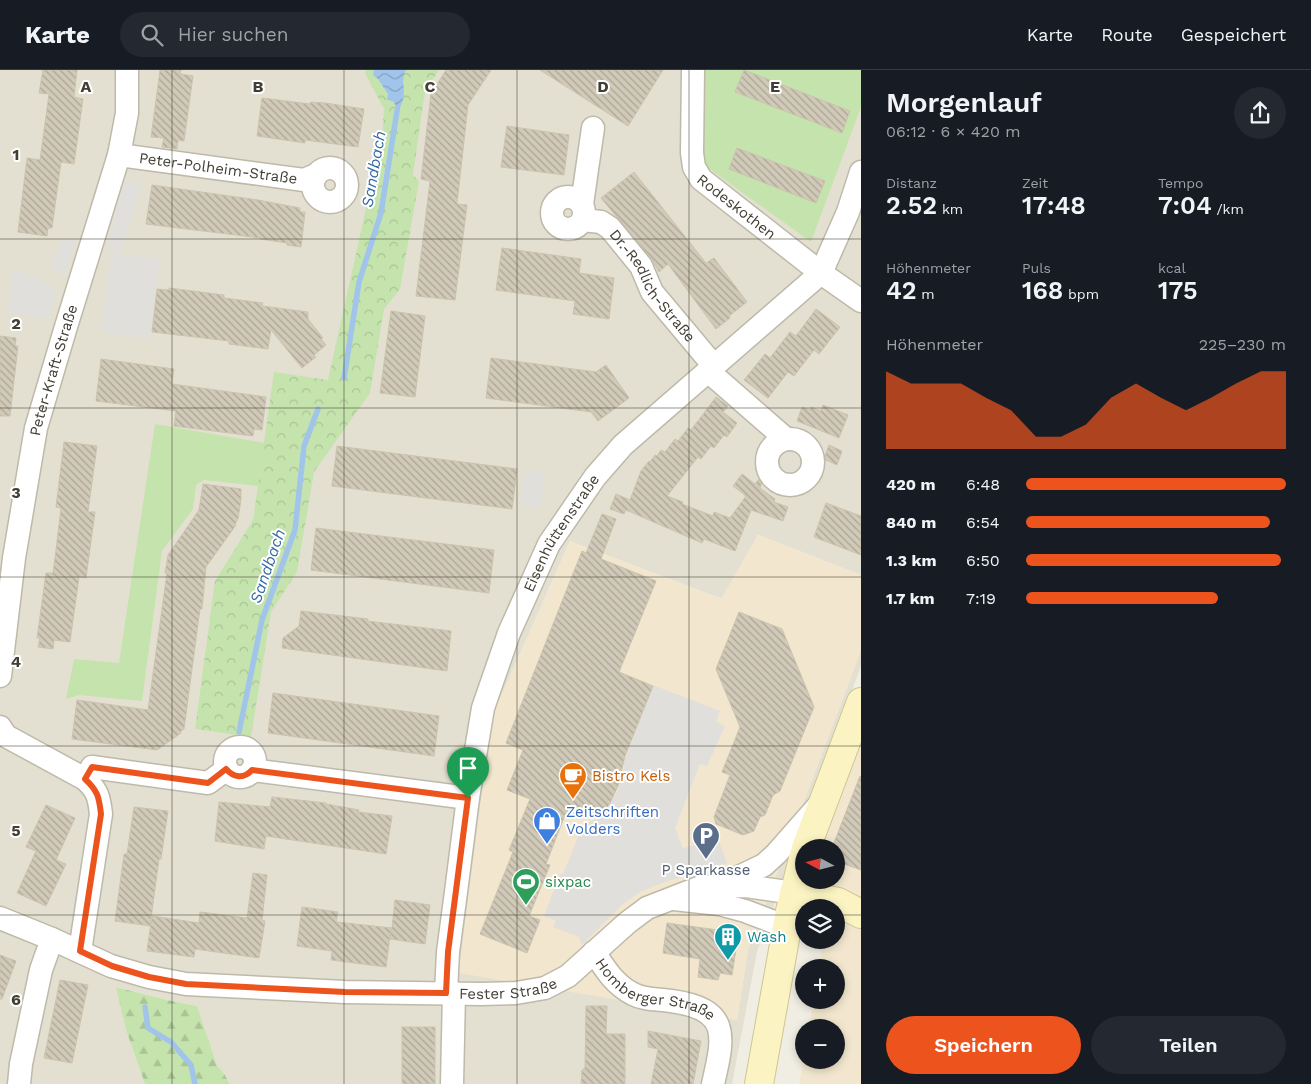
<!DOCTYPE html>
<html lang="de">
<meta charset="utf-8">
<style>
body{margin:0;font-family:"Work Sans",sans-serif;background:#242831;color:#f1f3f6;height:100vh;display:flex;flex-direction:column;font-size:19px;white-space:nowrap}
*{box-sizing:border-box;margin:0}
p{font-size:16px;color:#9ea1a6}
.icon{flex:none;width:28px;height:28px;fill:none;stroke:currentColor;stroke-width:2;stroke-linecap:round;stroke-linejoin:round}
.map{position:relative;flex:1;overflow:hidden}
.sheet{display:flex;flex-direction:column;background:#171b24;width:450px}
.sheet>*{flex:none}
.needle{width:32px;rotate:277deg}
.fabs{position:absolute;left:795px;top:769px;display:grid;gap:10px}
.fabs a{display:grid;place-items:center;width:50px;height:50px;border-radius:50%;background:#171b24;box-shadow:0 2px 8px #0003;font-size:25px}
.pin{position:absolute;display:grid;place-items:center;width:42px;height:42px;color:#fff;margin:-51px -21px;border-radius:50% 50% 50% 0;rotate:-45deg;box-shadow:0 0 5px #0007}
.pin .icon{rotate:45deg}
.round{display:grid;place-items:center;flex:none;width:52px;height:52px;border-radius:26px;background:#242831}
.summary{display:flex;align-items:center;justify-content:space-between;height:85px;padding:0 25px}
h1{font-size:28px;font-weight:600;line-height:38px}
.stats{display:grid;grid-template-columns:repeat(3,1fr);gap:8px;height:85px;padding:5px 25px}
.stats div{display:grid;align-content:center}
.stats b{font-size:25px;font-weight:600}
.stats small{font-size:14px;font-weight:400}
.stats p{font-size:14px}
.chart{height:140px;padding:10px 25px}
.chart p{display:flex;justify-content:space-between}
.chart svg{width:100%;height:90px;margin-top:5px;fill:#ed541d;opacity:.7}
.primary-button{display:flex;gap:10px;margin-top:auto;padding:10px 25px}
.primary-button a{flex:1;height:58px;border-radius:30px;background:#ed541d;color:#fff;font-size:20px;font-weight:600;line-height:58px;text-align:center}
.primary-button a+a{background:#242831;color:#f1f3f6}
ul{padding:0 25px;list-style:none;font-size:16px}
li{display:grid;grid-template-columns:80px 60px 1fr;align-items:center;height:38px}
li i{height:12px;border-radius:6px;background:#ed541d}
header{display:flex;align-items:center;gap:30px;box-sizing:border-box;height:70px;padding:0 25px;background:#171b24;border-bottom:1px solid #363941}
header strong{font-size:24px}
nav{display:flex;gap:28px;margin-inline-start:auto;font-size:18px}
.search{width:350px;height:45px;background:#242831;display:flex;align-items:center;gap:12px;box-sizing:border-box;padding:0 18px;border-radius:28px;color:#9ea1a6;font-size:19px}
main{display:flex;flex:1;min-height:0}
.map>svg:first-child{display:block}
.residential{fill:#e4e0d1}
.commercial{fill:#f2e7ce}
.grass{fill:#c5e3ad}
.forest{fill:url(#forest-firs)}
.park{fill:url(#park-crowns)}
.parking{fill:#e1dfdb}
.water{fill:url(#water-waves)}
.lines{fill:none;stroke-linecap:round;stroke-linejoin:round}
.stream{stroke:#a1c4eb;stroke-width:5.5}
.building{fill:url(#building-back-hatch);stroke:#cbc3ad}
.street-casing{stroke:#beb9a9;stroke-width:25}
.secondary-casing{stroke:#cec595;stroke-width:30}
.street{stroke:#fff;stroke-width:22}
.secondary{stroke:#fbf4c2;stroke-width:28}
.route-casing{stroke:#fff;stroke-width:10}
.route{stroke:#ed541d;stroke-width:6}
.grid{fill:none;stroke:#423e34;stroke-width:1;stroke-opacity:0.55}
.labels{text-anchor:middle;stroke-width:4;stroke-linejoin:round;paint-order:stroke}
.street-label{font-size:15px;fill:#423e34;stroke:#fff}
.food-label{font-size:15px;fill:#c56008;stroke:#fff;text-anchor:start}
.shop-label{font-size:15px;fill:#366cbe;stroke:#fff;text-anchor:start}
.service-label{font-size:15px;fill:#4e5e75;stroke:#fff}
.leisure-label{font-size:15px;fill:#27864d;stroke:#fff;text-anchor:start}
.culture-label{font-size:15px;fill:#0d838f;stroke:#fff;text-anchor:start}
.water-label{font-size:16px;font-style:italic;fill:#3469a6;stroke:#fff}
.grid-label{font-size:16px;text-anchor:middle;font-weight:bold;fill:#423e34;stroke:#fff;stroke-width:4;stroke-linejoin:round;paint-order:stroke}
</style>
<header>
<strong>Karte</strong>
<div class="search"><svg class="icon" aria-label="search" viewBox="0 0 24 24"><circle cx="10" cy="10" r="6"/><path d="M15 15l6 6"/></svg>Hier suchen</div>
<nav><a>Karte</a><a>Route</a><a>Gespeichert</a></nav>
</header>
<main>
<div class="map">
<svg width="861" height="1014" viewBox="0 0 861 1014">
<defs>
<pattern id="forest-firs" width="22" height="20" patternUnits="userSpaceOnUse" patternTransform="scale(1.25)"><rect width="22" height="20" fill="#c5e3ad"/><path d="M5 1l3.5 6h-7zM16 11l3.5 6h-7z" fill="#aac495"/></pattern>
<pattern id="park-crowns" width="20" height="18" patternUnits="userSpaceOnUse" patternTransform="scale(1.25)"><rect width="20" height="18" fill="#c5e3ad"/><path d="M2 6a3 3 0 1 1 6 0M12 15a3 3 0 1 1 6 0" fill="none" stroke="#aac495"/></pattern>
<pattern id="water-waves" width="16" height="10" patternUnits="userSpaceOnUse" patternTransform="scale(1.25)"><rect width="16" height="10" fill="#a1c4eb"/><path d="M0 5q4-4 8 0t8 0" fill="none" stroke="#85a1bf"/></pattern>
<pattern id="building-back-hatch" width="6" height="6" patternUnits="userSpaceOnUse" patternTransform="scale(1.25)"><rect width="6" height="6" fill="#d1cab9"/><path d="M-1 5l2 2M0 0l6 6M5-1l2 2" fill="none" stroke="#aba597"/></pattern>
</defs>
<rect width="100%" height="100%" fill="#f0eee3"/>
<polygon class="residential" points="0,0 861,0 861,505 758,465 722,529 570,471 492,647 459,902 737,950 748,880 861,580 861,596 757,882 732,1014 230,1014 223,1002 217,997 197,936 167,930 117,917 126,960 145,1014 0,1014"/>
<g class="commercial">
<polygon points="758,465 861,505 861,580 748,880 737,950 459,903 492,647 570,471 721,529"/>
<polygon points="861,632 861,1014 799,1014 804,988 804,990 836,990 836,958 809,957 814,930 836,930 836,898 820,897 822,885 815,870 836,870 836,838 804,838 804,845 794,823 804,810 836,810 836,778 806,777"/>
</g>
<g class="grass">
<polygon points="698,0 861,0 861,37 811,172 700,92"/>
<polygon points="155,354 265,373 258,416 204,410 196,415 193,439 162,481 142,631 79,625 66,629 74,589 119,593"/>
</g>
<polygon class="forest" points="116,917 167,930 197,936 217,996 223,1002 230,1014 145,1014 126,960"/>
<polygon class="park" points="366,0 439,0 425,21 413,105 419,111 400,219 384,239 370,323 314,402 297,502 271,542 251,667 195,659 215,511 253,450 274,302 328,310 382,66 384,39 365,3"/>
<g class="parking">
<polygon points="125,110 141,115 121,181 106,177"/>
<polygon points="62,168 77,170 66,205 51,200"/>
<polygon points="111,183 160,189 149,269 101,262"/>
<polygon points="14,197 56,218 49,249 7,242"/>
<polygon points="525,401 545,404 540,437 521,434"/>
<polygon points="653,615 720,641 716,652 725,656 707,696 700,694 675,758 683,778 718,769 727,793 665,812 640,822 623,834 582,875 579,867 553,857 556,851 544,846 560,804 563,804 583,754 601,748 604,741 617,722 624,697 623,695"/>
</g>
<path class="water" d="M374,0H406C400,10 406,18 403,29C402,34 400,35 400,41H397L394,32L387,29L388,24L378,9L373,5Z"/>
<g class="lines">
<g class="stream">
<polyline points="344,308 359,212 381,143 397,41"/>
<polyline points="239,662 262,550 295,460 304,376 318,339"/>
<polyline points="145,937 148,958 171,972 191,995 195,1014"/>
</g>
</g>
<g class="building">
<polygon points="43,0 77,0 74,27 83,29 74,94 61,92 52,158 48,158 47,166 18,162 27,88 40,90 49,24 39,23"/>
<polygon points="160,0 181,0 180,4 193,6 184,71 178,70 177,79 162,77 164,68 151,67"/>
<polygon points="446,0 491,0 468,35 457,134 467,135 455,230 416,226 430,111 421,109 431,24"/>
<polygon points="540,0 663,0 628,56"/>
<polygon points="744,0 850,41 842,63 735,22"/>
<polygon points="262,28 310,34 311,32 325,33 364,39 358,77 305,70 305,73 257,66"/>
<polygon points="507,56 569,65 564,105 501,97"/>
<polygon points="737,78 825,111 816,133 729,99"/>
<polygon points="634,102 706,193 714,188 747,232 729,246 730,248 716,259 668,194 659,202 651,188 601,128"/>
<polygon points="152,115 258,130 300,138 300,142 305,142 301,177 287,175 287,173 260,169 260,168 146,154"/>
<polygon points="502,178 581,189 579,203 614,208 609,249 573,244 575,231 496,220"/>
<polygon points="169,218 224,225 224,228 263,233 262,236 308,242 308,249 323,268 321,269 326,275 314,285 316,287 302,298 271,260 268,279 229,274 229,271 152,262 157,219 169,220"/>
<polygon points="816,239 840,257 819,284 814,280 794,306 788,302 768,328 744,310 765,284 770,288 790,262 796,266"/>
<polygon points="391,241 425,246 415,327 380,323"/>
<polygon points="0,266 16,268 15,276 18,276 10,346 0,346"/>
<polygon points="491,288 596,302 606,295 629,328 598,351 591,342 486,328"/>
<polygon points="101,289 174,299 172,314 266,327 262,360 254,359 253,366 174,356 176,341 96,331"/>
<polygon points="716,327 728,336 723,342 737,353 727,367 724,365 714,378 711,376 701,389 698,387 667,426 683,432 682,434 713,446 714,442 730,448 746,426 733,416 742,404 755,414 760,408 763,409 760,418 775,429 774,432 788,437 783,451 751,440 735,481 704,469 702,473 626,440 624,444 610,439 616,424 630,430 641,401 649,391 650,392 655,385 657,386 661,380 665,382 675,369 678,371 688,358 691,360"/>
<polygon points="823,335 848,345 839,368 797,351 802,337 810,340 811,337 821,341"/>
<polygon points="64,372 97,376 88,442 95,442 86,508 79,507 70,572 54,570 53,579 38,577 40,568 37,568 46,503 53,503 55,488 61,438 56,437"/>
<polygon points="829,375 842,381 837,395 824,389"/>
<polygon points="337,376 517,399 512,439 332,416"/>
<polygon points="203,414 241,419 241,430 238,449 235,454 236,455 206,497 202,539 200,539 184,659 180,662 181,663 157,680 72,669 77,630 148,640 167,503 165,503 168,485 199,440"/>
<polygon points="826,433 861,446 861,485 814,467"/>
<polygon points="602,444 616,449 601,489 656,511 619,602 653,616 625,686 618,716 609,735 602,742 590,747 580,747 565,745 546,794 550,795 529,846 540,850 527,883 480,864 513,782 509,780 530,729 507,720 523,680 506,673 582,481 586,483"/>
<polygon points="316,458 494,480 489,523 311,500"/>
<polygon points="301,541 368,549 367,551 451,561 447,601 282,578 283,568 299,556"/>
<polygon points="739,542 782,559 814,637 780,721 773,725 765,745 760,747 754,761 743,765 716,754 714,747 730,705 722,702 740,657 716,599"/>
<polygon points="273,623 439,646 434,686 268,663"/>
<polygon points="860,706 861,707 861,800 836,791 836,778 832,778"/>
<polygon points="272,727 326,733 326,734 359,740 358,742 392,746 386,784 266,766 264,779 215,771 219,732 270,737"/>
<polygon points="46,735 75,748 56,790 66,794 46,836 17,823 36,781 26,777"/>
<polygon points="134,737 168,741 161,789 159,789 150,856 115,851 124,784 127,784"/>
<polygon points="253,803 267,805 262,850 265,851 259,888 195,879 194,887 147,881 152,846 199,853 200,842 247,848"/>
<polygon points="395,830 430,835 425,874 390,869 391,859 386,897 331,890 332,881 297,876 302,837 338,842 336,852 392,858"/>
<polygon points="667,853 725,861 723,877 736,879 732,905 720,903 718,910 698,907 700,889 663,883"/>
<polygon points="0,885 16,891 2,929 0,929"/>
<polygon points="60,910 88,915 72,993 44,988"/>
<polygon points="586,936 607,936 606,964 625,964 625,1014 581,1014 582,1000 585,998"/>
<rect x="402" y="957" width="33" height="57"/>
<polygon points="648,961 701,971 693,1014 651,1014 658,979 648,977"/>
</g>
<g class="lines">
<defs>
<g id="street">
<path id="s1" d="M693,0L692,83L694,97L701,109L821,203L861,231"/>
<path id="s2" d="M119,85L304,110L316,105"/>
<circle cx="330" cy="115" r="17"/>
<circle cx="568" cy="143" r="16"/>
<polyline points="582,134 593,58"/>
<path id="s3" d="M583,150L601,152L610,158L641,196L652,222L714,296"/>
<polyline points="708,301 786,369"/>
<circle cx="790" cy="392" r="23"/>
<path id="s4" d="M0,606L14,488L36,358L65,260L119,85L127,43V0"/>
<path d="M0,657L6,666L85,709C98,721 99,727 101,744L80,881"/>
<circle cx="240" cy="692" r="15"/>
<polyline points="252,700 468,728"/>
<polyline points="85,709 92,697 208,713 227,699"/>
<polyline points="724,814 764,795 776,784 820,734"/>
<polyline points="674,829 719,834 745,841 787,857"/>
<path id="s5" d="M0,848L52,869L111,896L149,907L186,914L345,922L481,924L516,923L545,918L568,906L627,853L647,838L701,817L746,816L794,823"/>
<path id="s6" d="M594,882C605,899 615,915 633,924C644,930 659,929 671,931C731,939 724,966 713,1014"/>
<path id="s7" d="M446,923L448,882L456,822L468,728L483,638L509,563L549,474L595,407L623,375L821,203L848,142L861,102"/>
<polyline points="19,1014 21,994 41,900 52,869"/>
<polyline points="452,1014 454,923"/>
</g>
<g id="secondary">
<polyline points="806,778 861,632"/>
<polyline points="794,823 838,832 861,844"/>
<polyline points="759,1014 790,841 804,785"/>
</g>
</defs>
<use href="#street" class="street-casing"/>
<use href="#secondary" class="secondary-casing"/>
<use href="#street" class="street"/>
<use href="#secondary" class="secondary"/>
</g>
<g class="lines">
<defs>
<path id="route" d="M92,697L208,713L226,699C234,708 244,709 252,700L468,728L448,882L446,923L345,922L186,914L149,907L112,896L80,881L101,744C99,727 98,721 85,709Z"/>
</defs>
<use href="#route" class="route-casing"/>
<use href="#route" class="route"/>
</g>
<path class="grid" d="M172,0V1014M344,0V1014M517,0V1014M689,0V1014M0,169H861M0,338H861M0,507H861M0,676H861M0,845H804M836,845H861"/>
<defs>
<symbol id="cafe-pin" viewBox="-11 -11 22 30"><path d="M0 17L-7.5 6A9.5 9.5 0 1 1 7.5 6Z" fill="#e8710a" stroke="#fff"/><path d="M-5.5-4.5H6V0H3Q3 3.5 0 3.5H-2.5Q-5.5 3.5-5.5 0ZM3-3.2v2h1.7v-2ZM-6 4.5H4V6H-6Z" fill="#fff"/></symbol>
<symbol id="shop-pin" viewBox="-11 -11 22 30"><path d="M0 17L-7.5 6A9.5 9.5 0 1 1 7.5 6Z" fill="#3f7fe0" stroke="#fff"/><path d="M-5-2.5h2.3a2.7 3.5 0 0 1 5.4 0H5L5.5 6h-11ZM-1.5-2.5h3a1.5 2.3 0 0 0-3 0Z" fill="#fff"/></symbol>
<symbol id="parking-pin" viewBox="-11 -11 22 30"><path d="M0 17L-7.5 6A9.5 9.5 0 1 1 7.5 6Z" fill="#5c6f8a" stroke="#fff"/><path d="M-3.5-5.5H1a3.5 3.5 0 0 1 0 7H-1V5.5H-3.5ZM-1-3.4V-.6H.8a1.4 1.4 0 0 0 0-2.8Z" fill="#fff"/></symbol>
<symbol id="stadium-pin" viewBox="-11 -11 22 30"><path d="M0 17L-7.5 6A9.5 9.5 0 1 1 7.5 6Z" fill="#2e9e5b" stroke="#fff"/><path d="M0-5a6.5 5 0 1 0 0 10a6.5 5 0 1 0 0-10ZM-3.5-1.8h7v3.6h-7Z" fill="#fff"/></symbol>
<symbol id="building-pin" viewBox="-11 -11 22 30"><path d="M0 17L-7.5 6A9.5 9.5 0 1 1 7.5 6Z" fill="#0f9aa8" stroke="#fff"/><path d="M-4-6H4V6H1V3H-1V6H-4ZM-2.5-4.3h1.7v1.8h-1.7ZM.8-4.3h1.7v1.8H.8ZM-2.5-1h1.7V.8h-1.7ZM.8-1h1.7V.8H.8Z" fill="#fff"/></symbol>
</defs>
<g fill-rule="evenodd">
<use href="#cafe-pin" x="557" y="690" width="32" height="43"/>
<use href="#shop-pin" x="531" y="735" width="32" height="43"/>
<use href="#parking-pin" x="690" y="750" width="32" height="43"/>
<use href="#stadium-pin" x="510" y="796" width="32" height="43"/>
<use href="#building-pin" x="712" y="851" width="32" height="43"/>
</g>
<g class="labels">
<g class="street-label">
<text dy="5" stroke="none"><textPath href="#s2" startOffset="100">Peter-Polheim-Straße</textPath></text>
<text dy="5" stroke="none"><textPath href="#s1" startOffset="156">Rodeskothen</textPath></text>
<text dy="5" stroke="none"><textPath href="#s3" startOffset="101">Dr.-Redlich-Straße</textPath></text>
<text dy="5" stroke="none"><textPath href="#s4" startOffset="311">Peter-Kraft-Straße</textPath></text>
<text dy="5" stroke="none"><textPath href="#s7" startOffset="480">Eisenhüttenstraße</textPath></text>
<text dy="5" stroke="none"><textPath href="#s5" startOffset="521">Fester Straße</textPath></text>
<text dy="5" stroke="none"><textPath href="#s6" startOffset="76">Homberger Straße</textPath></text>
</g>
<g class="food-label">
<text x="592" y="711">Bistro Kels</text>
</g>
<g class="shop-label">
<text x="566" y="747">Zeitschriften<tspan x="566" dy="17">Volders</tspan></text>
</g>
<g class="service-label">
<text x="706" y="805">P Sparkasse</text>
</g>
<g class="leisure-label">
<text x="545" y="817">sixpac</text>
</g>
<g class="culture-label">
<text x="747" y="872">Wash</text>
</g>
<g class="water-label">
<text transform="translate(373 99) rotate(-80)" y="6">Sandbach</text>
<text transform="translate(267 496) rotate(-71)" y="6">Sandbach</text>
</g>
</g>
<g class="grid-label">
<text x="86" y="22">A</text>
<text x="258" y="22">B</text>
<text x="430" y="22">C</text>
<text x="603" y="22">D</text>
<text x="775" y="22">E</text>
<text x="16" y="90">1</text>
<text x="16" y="259">2</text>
<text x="16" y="428">3</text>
<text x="16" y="597">4</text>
<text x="16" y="766">5</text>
<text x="16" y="935">6</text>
</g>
</svg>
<div class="fabs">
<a><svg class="needle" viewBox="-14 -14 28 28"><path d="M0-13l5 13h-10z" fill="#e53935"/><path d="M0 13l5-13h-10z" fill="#9ea1a6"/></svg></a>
<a><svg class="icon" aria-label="layers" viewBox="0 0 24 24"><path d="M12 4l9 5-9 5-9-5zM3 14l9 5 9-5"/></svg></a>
<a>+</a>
<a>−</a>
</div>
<div class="pin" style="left:468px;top:728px;background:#1e9e55"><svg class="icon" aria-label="arrive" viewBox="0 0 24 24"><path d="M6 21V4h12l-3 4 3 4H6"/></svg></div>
</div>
<section class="sheet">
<div class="summary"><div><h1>Morgenlauf</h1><p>06:12 · 6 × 420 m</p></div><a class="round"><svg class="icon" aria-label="share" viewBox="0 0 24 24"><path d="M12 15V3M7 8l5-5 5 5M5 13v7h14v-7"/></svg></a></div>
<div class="stats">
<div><p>Distanz</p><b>2.52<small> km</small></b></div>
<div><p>Zeit</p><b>17:48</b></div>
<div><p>Tempo</p><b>7:04<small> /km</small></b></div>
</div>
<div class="stats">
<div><p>Höhenmeter</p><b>42<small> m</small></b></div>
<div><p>Puls</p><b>168<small> bpm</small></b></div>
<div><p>kcal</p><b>175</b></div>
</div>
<div class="chart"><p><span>Höhenmeter</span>225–230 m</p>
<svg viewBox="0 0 160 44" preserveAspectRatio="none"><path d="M0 44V6L10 12L20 12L30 12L40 19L50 25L60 38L70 38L80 32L90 19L100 12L110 19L120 25L130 19L140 12L150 6L160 6V44z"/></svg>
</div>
<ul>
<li><b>420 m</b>6:48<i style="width:100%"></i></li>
<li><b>840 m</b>6:54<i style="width:94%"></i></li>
<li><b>1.3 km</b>6:50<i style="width:98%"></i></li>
<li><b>1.7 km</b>7:19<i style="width:74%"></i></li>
</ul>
<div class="primary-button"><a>Speichern</a><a>Teilen</a></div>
</section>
</main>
